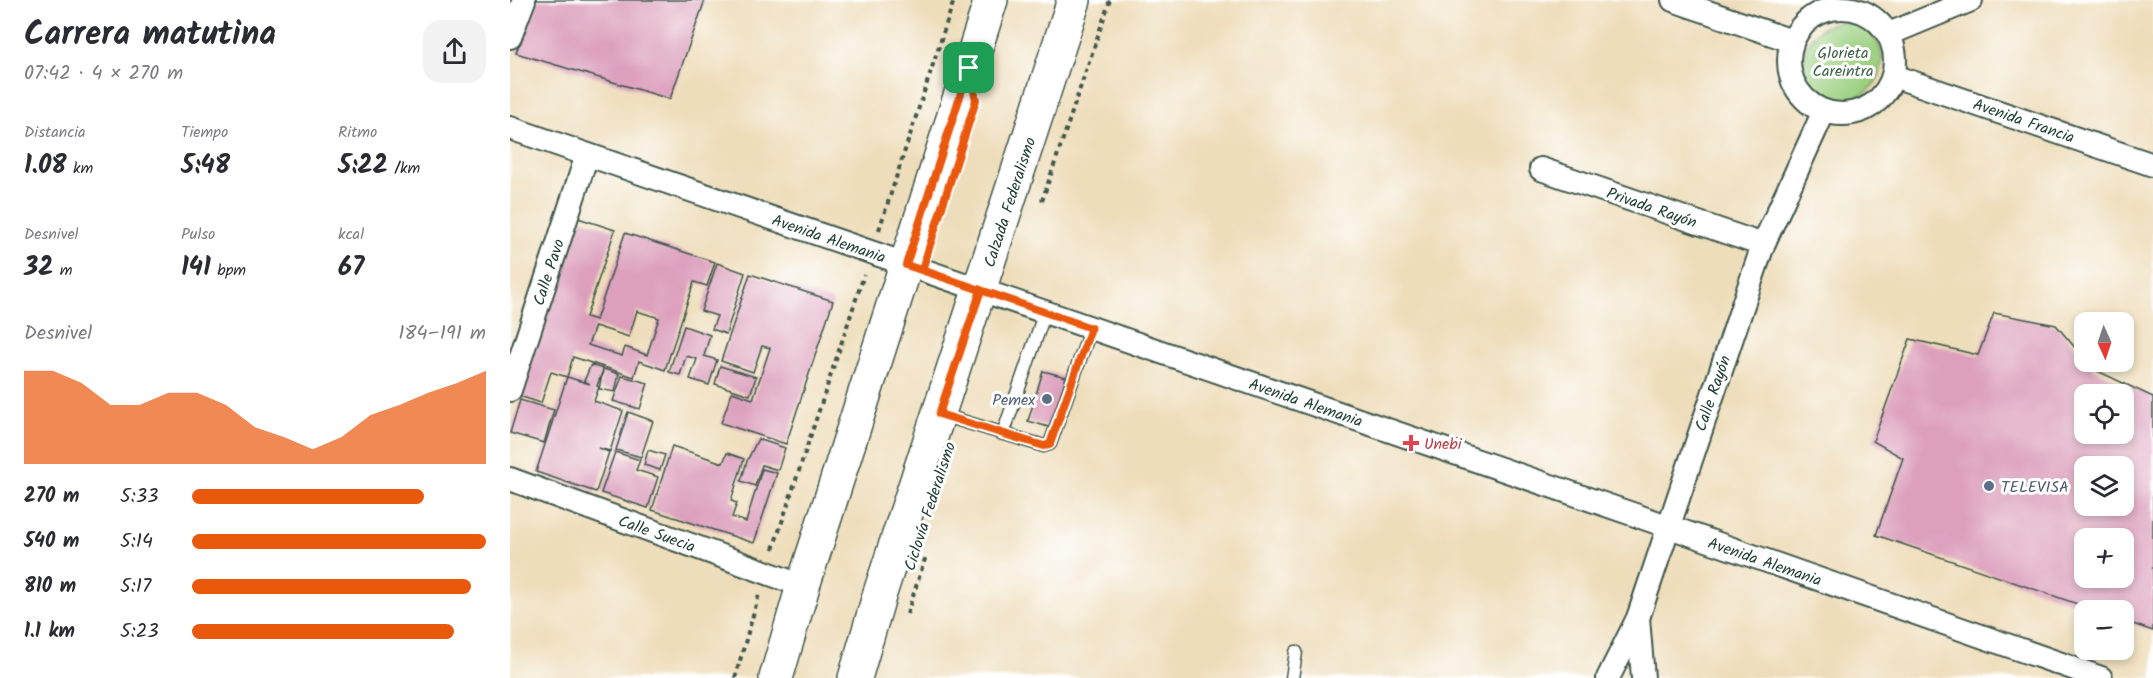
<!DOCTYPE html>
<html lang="es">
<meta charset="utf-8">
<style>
body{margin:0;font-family:Kalam,sans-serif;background:#f2f2f3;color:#2b2b33;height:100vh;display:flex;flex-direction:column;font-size:22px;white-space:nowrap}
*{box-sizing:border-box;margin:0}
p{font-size:20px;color:#7c7c81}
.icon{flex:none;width:33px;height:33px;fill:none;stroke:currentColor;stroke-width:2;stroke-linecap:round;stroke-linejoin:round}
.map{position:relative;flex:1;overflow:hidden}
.details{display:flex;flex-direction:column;background:#fff;width:510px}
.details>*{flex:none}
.needle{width:39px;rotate:177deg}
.buttons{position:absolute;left:1564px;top:312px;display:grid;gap:12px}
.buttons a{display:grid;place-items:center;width:60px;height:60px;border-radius:12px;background:#fff;box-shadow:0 3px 9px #0003;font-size:30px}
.pin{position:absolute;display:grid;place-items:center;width:51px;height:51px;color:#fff;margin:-26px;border-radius:12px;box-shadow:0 3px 9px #0006}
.round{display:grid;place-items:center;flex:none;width:63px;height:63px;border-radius:18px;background:#f2f2f3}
.headline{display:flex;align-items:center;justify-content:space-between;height:102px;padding:0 24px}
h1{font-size:33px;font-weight:800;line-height:45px}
.metrics{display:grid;grid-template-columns:repeat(3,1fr);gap:9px;height:102px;padding:6px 24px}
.metrics div{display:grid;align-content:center}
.metrics b{font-size:26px;font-weight:800}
.metrics small{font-size:16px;font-weight:400}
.metrics p{font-size:16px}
.chart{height:168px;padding:12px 24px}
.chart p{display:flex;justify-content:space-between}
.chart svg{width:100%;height:108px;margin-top:6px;fill:#ea580c;opacity:.7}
ul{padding:0 24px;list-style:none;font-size:20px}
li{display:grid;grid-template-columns:96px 72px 1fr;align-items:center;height:45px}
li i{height:15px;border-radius:8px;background:#ea580c}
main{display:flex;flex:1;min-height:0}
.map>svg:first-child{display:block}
.green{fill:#9cd081;stroke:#5e865a;stroke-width:1.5}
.building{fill:#dc9fbc;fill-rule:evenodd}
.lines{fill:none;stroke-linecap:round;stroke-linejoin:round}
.service-casing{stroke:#3e5548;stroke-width:15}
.minor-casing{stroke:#3e5548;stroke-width:26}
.primary-casing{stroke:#3e5548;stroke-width:36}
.path{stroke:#3e5548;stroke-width:4;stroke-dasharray:4.5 4.5;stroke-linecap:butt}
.service{stroke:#fff;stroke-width:12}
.minor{stroke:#fff;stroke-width:22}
.primary{stroke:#fff;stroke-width:33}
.route-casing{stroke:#fff;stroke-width:12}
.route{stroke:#ea580c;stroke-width:8}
.service-dot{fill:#5c6f8a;stroke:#fff;stroke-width:2}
.health-dot{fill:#e0444e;stroke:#fff;stroke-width:2}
.labels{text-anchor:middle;stroke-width:6;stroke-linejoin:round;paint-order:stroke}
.park-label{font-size:16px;fill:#3e6247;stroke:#fff}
.street-label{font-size:16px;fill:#1f3d34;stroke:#fff}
.service-label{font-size:16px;fill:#4e5e75;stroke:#fff;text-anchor:end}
.health-label{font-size:16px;fill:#be3a42;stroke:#fff;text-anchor:start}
</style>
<main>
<section class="details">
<div class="headline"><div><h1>Carrera matutina</h1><p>07:42 · 4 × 270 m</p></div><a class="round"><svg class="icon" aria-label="share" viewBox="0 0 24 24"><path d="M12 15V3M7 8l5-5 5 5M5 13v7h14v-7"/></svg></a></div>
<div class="metrics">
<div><p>Distancia</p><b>1.08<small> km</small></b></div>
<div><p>Tiempo</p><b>5:48</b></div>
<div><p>Ritmo</p><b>5:22<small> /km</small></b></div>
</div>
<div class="metrics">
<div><p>Desnivel</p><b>32<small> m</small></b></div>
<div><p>Pulso</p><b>141<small> bpm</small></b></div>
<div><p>kcal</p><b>67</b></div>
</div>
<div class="chart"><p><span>Desnivel</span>184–191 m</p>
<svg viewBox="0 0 160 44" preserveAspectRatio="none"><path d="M0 44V6L10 6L20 11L30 20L40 20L50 15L60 15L70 20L80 29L90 33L100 38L110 33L120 24L130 20L140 15L150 11L160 6V44z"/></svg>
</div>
<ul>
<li><b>270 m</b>5:33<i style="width:79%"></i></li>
<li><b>540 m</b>5:14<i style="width:100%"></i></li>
<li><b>810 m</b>5:17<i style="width:95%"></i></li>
<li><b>1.1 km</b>5:23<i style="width:89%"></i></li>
</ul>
</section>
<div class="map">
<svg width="1643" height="678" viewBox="0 0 1643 678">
<rect width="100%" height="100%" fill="#fff"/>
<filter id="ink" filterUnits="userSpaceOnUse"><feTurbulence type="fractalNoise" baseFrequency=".0167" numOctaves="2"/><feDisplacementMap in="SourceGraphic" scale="12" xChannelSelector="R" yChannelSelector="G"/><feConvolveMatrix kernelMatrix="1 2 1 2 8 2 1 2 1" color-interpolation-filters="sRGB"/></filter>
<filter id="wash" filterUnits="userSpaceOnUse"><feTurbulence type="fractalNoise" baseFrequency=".008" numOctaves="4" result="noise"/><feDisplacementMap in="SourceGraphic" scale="24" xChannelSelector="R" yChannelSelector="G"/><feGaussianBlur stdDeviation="1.35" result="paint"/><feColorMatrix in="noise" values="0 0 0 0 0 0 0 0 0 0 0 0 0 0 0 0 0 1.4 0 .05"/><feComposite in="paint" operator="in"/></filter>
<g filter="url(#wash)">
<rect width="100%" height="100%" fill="#eeddba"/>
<circle class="green" cx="1333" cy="61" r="39"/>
<g id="blocks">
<g class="building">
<polygon points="25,0 195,0 160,99 6,53"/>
<path d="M68,218L105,230L76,317L86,320L115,233L205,262L197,286L184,282L155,370L129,361L124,377L63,357L57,377L41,372L31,403L9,396ZM127,311L149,318L137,355L115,347L112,356L78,345L85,326L119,337Z"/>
<polygon points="207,263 235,273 216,334 202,329 207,316 191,311"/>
<polygon points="240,274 323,301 276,444 211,423 222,392 243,399 260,348 252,346 243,372 211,361"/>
<path d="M1484,313L1546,325L1583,369L1643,397V631L1614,621V610H1585L1366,535L1393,458L1363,441L1400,339L1468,355ZM1575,394H1614V434H1575ZM1575,466H1614V506H1575ZM1575,538H1614V578H1575Z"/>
<polygon points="174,326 200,335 194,356 207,360 199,385 180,379 187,359 176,356 170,375 159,372"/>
<polygon points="81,365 109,374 105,392 89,389 93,370 87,386 89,387 84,401 113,411 100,451 88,448 99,452 86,492 26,472 57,377 80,384 74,381"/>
<polygon points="210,366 246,377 240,395 205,384"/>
<polygon points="533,371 556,377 542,428 518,421"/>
<polygon points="112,376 138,383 130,409 103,401"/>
<polygon points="10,400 44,410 34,443 0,433"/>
<polygon points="118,412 143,421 131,457 106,450"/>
<polygon points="248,439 275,448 268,470 252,465 245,486 231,481 237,461"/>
<polygon points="162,446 213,463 217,453 234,459 221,501 227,503 222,517 236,522 252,469 267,473 244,543 142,510"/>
<polygon points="138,450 155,455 150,470 134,465"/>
<polygon points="105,452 130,460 126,470 148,477 138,508 91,493"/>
</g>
</g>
</g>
<g filter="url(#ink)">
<use href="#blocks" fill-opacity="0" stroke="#3e5548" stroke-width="1.5"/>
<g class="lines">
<defs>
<g id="service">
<polyline points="429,414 534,446 540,444 581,328"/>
<polyline points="493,434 535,312"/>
<polyline points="782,678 786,652"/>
</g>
<g id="minor">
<polyline points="1163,0 1282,41"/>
<circle cx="1332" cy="61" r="53"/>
<polyline points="1379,34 1461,0"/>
<polyline points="0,37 14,0"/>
<polyline points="1384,76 1643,165"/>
<polyline points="0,128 1157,526 1591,678"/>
<polyline points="1031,169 1253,245"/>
<polyline points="0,390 77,155"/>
<polyline points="0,479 293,586"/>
<polyline points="1128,618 1133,678"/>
<polyline points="1098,678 1128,618 1253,245 1314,111"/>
</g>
<g id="primary">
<polyline points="266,678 293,586 481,0"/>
<polyline points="345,678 370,593 564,0"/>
</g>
</defs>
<use href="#service" class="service-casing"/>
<use href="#minor" class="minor-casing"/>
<use href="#primary" class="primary-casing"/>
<g class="path">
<polyline points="532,201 600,0"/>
<polyline points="369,230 444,0"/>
<polyline points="263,549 354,275"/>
<polyline points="397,614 416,556"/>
<polyline points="225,678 249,594"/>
</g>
<use href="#service" class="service"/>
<use href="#minor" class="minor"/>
<use href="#primary" class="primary"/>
</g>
</g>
<g class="lines" filter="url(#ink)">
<defs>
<polyline id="route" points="459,68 466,100 412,270 581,328 540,444 534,446 429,414 471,290 396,265 459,68"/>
</defs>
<use href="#route" class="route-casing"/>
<use href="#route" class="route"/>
</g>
<g class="service-dot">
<circle cx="537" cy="399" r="6"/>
<circle cx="1479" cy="486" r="6"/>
</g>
<path class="health-dot" d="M898 434h6v6h6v6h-6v6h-6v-6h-6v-6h6z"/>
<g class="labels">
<g class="park-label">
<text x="1333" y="58">Glorieta<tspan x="1333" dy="18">Careintra</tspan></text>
</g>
<g class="street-label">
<text transform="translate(1514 120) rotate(19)" y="6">Avenida Francia</text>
<text transform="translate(499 202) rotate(-72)" y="6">Calzada Federalismo</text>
<text transform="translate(1142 207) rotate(19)" y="6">Privada Rayón</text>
<text transform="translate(319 238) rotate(19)" y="6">Avenida Alemania</text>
<text transform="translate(38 272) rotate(-72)" y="6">Calle Pavo</text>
<text transform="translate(1202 393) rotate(-71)" y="6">Calle Rayón</text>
<text transform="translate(796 402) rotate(19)" y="6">Avenida Alemania</text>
<text transform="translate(419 506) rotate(-72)" y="6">Ciclovía Federalismo</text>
<text transform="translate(147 533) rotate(20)" y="6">Calle Suecia</text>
<text transform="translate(1255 561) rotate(19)" y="6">Avenida Alemania</text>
</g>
<g class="service-label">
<text x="525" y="405">Pemex</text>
<text x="1491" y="492" text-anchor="start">TELEVISA</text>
</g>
<g class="health-label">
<text x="914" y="449">Unebi</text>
</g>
</g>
</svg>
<div class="buttons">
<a><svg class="needle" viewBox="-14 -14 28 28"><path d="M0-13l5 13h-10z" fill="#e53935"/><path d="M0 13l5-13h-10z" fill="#7c7c81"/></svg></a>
<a><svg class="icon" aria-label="locate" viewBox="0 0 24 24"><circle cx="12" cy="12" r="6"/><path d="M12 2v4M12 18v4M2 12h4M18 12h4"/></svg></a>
<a><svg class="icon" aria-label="layers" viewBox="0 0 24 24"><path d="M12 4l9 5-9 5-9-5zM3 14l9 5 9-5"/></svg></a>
<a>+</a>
<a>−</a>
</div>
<div class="pin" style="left:459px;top:68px;background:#1e9e55"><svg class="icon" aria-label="arrive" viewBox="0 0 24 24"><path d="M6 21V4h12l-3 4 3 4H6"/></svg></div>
</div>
</main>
